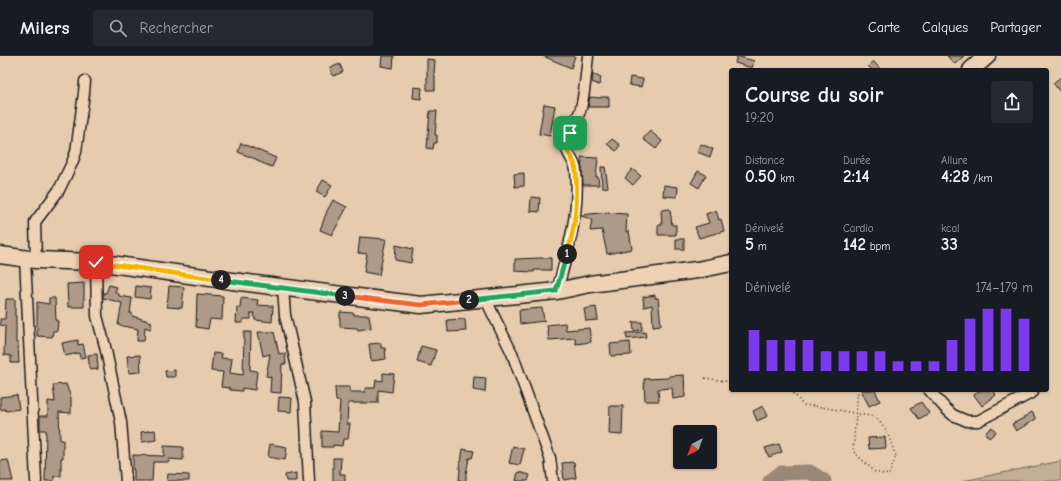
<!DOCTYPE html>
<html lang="fr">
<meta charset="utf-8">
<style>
body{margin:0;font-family:"Comic Neue",sans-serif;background:#242831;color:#f1f3f6;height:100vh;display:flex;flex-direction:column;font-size:15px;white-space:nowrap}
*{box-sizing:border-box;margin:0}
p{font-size:13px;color:#9ea1a6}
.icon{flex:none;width:22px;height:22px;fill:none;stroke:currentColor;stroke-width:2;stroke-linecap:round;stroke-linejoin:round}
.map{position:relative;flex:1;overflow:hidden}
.sheet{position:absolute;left:729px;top:12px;width:320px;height:324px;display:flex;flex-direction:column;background:#171b24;border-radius:4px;box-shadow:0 1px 3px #0004}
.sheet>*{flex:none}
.needle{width:26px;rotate:221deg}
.controls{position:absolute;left:673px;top:369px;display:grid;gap:8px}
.controls a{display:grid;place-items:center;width:44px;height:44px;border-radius:4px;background:#171b24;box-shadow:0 1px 3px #0004;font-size:20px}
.pin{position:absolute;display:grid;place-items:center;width:34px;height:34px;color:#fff;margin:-17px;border-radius:8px;box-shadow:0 2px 6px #0006}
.km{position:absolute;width:20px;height:20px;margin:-10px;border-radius:50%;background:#222;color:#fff;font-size:11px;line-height:20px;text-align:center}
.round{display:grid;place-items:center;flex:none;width:42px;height:42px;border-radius:4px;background:#242831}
.headline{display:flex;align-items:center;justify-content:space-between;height:68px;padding:0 16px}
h1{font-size:22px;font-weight:600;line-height:30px}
.metrics{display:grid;grid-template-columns:repeat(3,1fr);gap:6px;height:68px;padding:4px 16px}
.metrics div{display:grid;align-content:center}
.metrics b{font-size:17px;font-weight:600}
.metrics small{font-size:11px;font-weight:400}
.metrics p{font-size:11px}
.chart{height:112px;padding:8px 16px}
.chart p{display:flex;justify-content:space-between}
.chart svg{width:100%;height:72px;margin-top:4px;stroke:#7c3aed;stroke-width:6}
header{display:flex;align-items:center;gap:24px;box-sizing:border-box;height:56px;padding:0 20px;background:#171b24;border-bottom:1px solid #363941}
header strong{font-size:19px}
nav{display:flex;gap:22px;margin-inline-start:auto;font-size:14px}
.search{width:280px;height:36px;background:#242831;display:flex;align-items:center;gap:10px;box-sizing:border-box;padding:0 14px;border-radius:4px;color:#9ea1a6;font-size:15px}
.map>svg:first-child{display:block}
.green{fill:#c5ae96;stroke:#706559}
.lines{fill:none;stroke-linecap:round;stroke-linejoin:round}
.river{stroke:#998876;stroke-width:15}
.building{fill:#ae9a86;stroke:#1c1c1c}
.minor-casing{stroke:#1c1c1c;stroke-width:13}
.primary-casing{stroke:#1c1c1c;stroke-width:19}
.path{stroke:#1c1c1c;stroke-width:1.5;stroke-dasharray:1 3;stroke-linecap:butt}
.minor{stroke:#efd2b5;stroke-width:10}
.primary{stroke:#efd2b5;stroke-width:16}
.split-1-casing{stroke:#fff;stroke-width:8}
.split-2-casing{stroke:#fff;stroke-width:8}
.split-3-casing{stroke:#fff;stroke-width:8}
.split-4-casing{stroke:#fff;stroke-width:8}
.split-5-casing{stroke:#fff;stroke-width:8}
.split-1{stroke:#f5b400;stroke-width:5}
.split-2{stroke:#22a559;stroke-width:5}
.split-3{stroke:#f0652b;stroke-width:5}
.split-4{stroke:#22a559;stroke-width:5}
.split-5{stroke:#f5b400;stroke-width:5}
</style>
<header>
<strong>Milers</strong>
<div class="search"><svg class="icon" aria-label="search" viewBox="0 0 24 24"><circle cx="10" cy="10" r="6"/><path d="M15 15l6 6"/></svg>Rechercher</div>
<nav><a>Carte</a><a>Calques</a><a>Partager</a></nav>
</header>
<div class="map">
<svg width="1061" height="425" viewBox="0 0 1061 425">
<rect width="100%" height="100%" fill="#e7cbaf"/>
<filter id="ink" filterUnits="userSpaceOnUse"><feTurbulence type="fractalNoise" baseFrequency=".025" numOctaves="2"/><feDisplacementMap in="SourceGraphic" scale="8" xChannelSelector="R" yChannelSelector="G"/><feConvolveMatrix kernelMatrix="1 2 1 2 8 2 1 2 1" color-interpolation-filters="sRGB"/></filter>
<g filter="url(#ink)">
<polygon class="green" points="1061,405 1061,425 963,425"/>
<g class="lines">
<polyline class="river" points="770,425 781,417 810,416 824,425"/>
</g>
<g class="building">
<polygon points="382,0 394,0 393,12 381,10"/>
<polygon points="543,0 575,0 571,12"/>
<polygon points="737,0 754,5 752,12 735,7"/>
<polygon points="947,0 964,0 955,8"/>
<polygon points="427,3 435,4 434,19 435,19 435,34 427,34"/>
<polygon points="873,5 881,14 872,14 868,10"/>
<polygon points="340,8 343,16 333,20 330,12"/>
<polygon points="593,18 601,22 599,29 592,26"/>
<polygon points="630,21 643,23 641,31 629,29"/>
<polygon points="1061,21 1061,37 1053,27"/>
<polygon points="414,31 422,32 421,43 413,42"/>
<polygon points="590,41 601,42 601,41 609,41 609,51 588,51"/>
<polygon points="544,48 555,50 550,80 539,78"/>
<polygon points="430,55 437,55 435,79 437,79 437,87 434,87 433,93 427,92"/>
<polygon points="650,75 662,85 656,93 643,83"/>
<polygon points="612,83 620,89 616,95 607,88"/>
<polygon points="241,87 276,102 272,111 257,105 258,104 238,96"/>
<polygon points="701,88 713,93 710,101 697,96"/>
<polygon points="581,101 598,102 596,121 598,121 599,129 583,129"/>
<polygon points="601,111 605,111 608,131 602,132"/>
<polygon points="632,113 641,120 633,129 625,122"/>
<polygon points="698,115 706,119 699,132 691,127"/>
<polygon points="524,117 524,130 515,131 514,118"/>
<polygon points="323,124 332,129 325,141 316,136"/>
<polygon points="664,129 678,131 677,141 663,140"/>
<polygon points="531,141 540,142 539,156 530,155"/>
<polygon points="333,144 347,151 332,179 320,174 327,155"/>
<polygon points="670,153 672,169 676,169 676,179 658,179 658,169 662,169 661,154"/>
<polygon points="716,154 719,164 721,163 724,175 699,182 695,171 709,167 706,158"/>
<polygon points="609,156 609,157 627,158 626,176 629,175 632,193 607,198 602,174 590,175 592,163 581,160 581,159"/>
<polygon points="360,181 386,183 379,219 364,216 367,198 358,197"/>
<rect x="676" y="183" width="8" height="10"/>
<polygon points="396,189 413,193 411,207 395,204"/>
<polygon points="540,202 551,202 551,214 534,214 534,216 515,215 515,203"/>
<polygon points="84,227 84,251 68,251 67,228"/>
<polygon points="109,229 117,231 115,236 119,238 119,240 132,242 130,257 132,257 132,260 152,266 150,273 145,271 144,285 137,285 138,273 118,269 122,247 103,242 103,237 106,237"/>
<polygon points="136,230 151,232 150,243 135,241"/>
<polygon points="169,230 184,231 182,252 167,251"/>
<polygon points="197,238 223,240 222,264 210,263 208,273 196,271"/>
<polygon points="655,239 655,242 658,242 661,269 653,270 652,249 644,251 643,241"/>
<polygon points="49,242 55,242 56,265 58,265 57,275 53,275 52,281 37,280 37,246 49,248"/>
<polygon points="241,242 258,244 257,249 273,250 272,266 255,264 254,257 251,257 251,263 243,263 243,267 236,267 237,251 240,252"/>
<polygon points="6,243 15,243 15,260 16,260 16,287 18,287 19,307 11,307 11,300 4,299 5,270 0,269 0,263 5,263"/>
<polygon points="596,251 598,264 586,265 584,253"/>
<polygon points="542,252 544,265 520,268 519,254"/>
<polygon points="340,256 354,257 354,259 369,259 371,272 358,274 357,272 340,271"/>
<polygon points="465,263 466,275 448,276 447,264"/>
<polygon points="633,266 642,266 642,274 634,275"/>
<polygon points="565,267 566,274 589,272 591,286 576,288 575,282 549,284 547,269"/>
<polygon points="244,276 251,276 250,314 257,315 255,334 242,332 242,335 230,334 230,332 221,331 223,316 211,315 213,297 222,298 221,302 232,303 230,317 243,319"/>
<polygon points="258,276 274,276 279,298 285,297 286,308 282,308 281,337 270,336 271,321 266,320 270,298 263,300"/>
<polygon points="645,276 646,281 627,283 626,277"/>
<polygon points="78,284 78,289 83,288 86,301 80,302 79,297 65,300 62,287"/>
<polygon points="630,286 631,299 611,300 610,288"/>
<polygon points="381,287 381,292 385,292 386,303 371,305 369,288"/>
<polygon points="421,290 436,294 431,310 417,306"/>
<polygon points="97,298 98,313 90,314 88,299"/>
<polygon points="140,299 141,316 129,317 127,300"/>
<polygon points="175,314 175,321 166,321 165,315"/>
<polygon points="383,317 394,318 392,336 378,334 378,347 348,347 347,368 350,368 348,383 343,383 342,390 333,389 333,391 322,391 322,375 338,376 340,345 336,345 335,331 350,331 350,336 365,336 365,332 375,332 376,324 383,325"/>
<polygon points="684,319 685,341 673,343 672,332 658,333 659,345 645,345 644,323 669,322 669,320"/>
<polygon points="474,321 486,322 485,336 473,334"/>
<polygon points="66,328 71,342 71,357 59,356 60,384 63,384 63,402 61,402 61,420 54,420 54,425 45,425 46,374 40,374 40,360 48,360 48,345 55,346 53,329"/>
<polygon points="861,334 875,334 880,345 869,350"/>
<polygon points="981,334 993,334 996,339 982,350 974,339"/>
<polygon points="17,339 19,353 6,355 5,353 0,354 0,341"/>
<polygon points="279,341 292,342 291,356 278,355"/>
<polygon points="921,346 929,357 919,363 911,352"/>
<polygon points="610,350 623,350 622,379 609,378"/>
<polygon points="763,350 768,360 757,365 753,355"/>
<polygon points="1032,356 1036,363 1016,375 1012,368 1024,362 1024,361"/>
<polygon points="992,371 996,376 989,382 985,377"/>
<polygon points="155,374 156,384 142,386 141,376"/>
<polygon points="885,381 886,392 869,393 868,382"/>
<polygon points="270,388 287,391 285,404 268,401"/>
<polygon points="779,388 782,396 769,401 765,392"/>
<polygon points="164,390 183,391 183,404 169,403 169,406 153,406 152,425 134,425 134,414 133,414 133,399 164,400"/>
<polygon points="513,390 524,393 520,409 509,407"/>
<polygon points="463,393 474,395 472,402 469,402 466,418 466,425 459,425 460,413 459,413 460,405 461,406"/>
<polygon points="333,402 341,402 340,418 345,418 345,425 333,425"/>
<polygon points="8,404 13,425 0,425 0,405"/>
<polygon points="574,406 576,422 564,424 562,407"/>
<polygon points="518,416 530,419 528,425 516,425"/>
<polygon points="296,417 296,425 286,425 285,419"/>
<polygon points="168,418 189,419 189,425 167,425"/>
</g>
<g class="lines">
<defs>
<g id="minor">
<polyline points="25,202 36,425"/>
<polyline points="36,204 35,166 59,134 72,107 76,96 84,37 85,25"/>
<polyline points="96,206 97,260 105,290 121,366 126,425"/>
<polyline points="283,232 285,259 305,346 309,425"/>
<path d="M557,235C568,195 580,155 576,114C575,105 566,98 566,89C566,76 578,64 581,52C585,35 586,17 588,0"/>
<polyline points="485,242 512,297 550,402 553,425"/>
<polyline points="929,334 945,352 953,359 967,365 978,365 1033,336 1033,334"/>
</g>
<g id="primary">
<polyline points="971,14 987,0"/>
<polyline points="0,199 36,204 96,206 232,225 421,249 557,235 590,228 697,214 731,207"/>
</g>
</defs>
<use href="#minor" class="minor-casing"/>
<use href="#primary" class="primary-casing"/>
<g class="path">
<polyline points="705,322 731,326"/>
<path d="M791,334L803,349C828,351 851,357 876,361L887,376L896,400L889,419L875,416L853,395L858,334"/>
</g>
<use href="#minor" class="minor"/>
<use href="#primary" class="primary"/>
</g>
</g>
<g class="lines" filter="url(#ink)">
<defs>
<path id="split-1" d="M567,198C575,172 578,143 576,115C574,96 561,100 570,77"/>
<polyline id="split-2" points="469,244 556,235 567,198"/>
<polyline id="split-3" points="345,240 421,249 469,244"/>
<polyline id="split-4" points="221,224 345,240"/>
<polyline id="split-5" points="96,206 221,224"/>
</defs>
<use href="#split-1" class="split-1-casing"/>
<use href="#split-2" class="split-2-casing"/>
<use href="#split-3" class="split-3-casing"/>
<use href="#split-4" class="split-4-casing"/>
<use href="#split-5" class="split-5-casing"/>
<use href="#split-1" class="split-1"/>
<use href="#split-2" class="split-2"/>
<use href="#split-3" class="split-3"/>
<use href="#split-4" class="split-4"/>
<use href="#split-5" class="split-5"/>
</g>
</svg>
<div class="controls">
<a><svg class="needle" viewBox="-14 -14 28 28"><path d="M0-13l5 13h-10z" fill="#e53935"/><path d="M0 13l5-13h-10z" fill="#9ea1a6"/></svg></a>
</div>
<div class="pin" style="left:570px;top:77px;background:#1e9e55"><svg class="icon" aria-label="arrive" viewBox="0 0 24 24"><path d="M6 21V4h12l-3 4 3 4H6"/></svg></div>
<div class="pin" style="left:96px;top:206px;background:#d93025"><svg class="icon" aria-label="check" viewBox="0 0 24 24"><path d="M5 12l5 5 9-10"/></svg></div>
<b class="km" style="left:567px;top:198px">1</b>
<b class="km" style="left:469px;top:244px">2</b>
<b class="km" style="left:345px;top:240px">3</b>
<b class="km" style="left:221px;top:224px">4</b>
<section class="sheet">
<div class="headline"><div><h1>Course du soir</h1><p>19:20</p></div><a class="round"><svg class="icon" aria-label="share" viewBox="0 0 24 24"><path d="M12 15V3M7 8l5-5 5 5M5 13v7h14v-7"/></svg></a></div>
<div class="metrics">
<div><p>Distance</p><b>0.50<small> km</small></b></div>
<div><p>Durée</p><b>2:14</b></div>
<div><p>Allure</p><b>4:28<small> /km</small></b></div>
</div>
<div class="metrics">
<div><p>Dénivelé</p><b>5<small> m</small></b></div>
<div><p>Cardio</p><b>142<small> bpm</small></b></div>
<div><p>kcal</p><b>33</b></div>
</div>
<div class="chart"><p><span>Dénivelé</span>174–179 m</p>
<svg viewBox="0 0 160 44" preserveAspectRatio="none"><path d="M5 44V19M15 44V25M25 44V25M35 44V25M45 44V32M55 44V32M65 44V32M75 44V32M85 44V38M95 44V38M105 44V38M115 44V25M125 44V12M135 44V6M145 44V6M155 44V12"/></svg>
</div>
</section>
</div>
